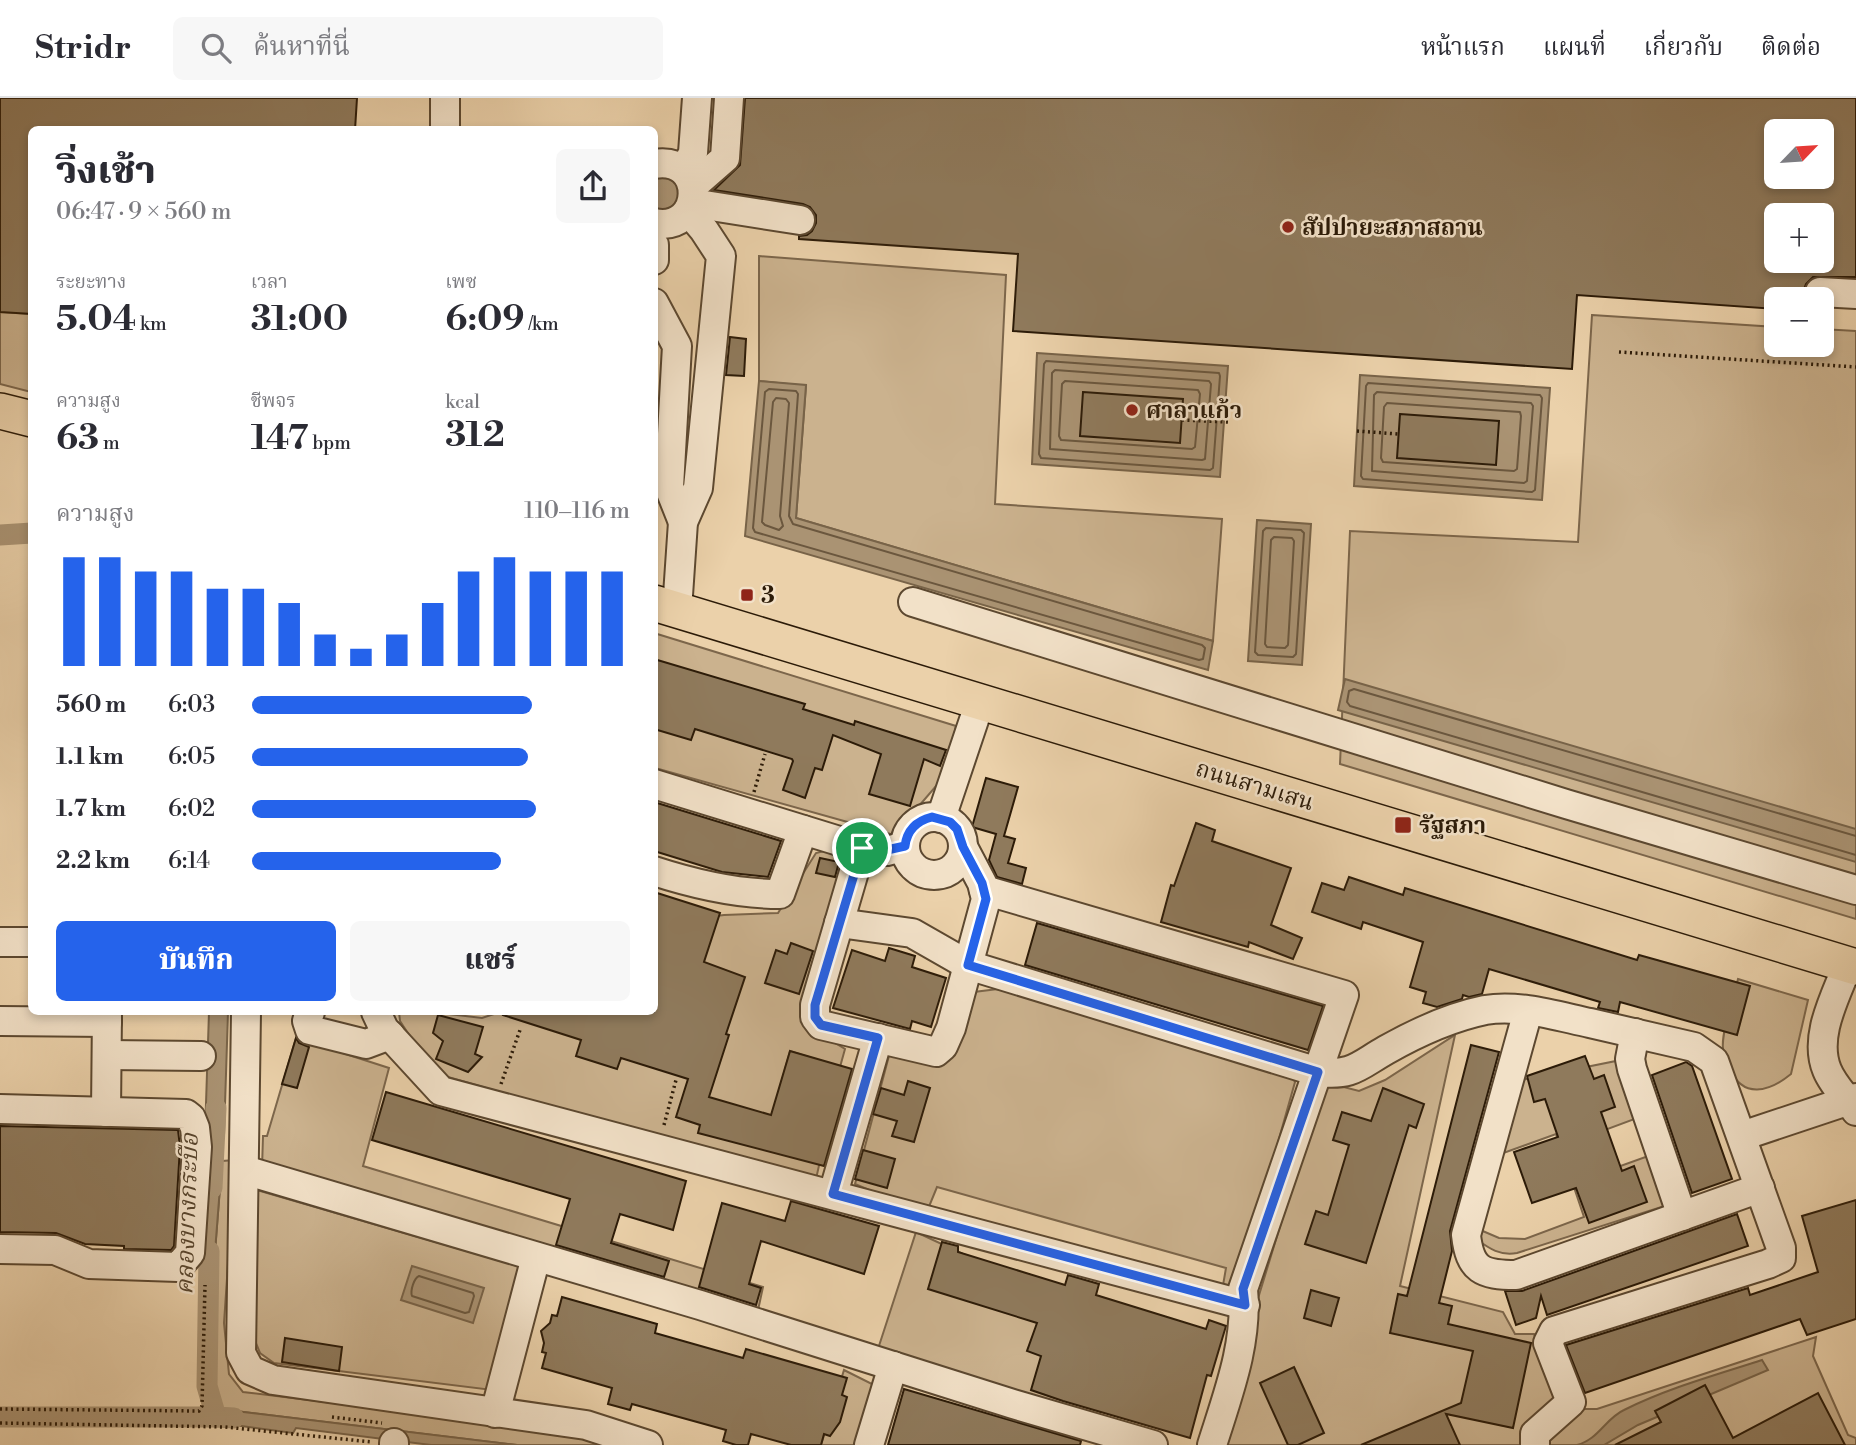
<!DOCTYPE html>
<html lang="th">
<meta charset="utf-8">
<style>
body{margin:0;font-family:"Libre Bodoni","Noto Serif Thai",serif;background:#f7f7f7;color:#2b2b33;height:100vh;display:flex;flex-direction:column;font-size:26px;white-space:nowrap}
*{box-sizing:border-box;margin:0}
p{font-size:23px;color:#7c7c81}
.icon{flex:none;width:38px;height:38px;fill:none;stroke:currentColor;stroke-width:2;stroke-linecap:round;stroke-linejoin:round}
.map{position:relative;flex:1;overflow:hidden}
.drawer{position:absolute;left:28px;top:28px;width:630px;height:889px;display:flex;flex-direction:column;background:#fff;border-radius:10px;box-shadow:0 4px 10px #0003}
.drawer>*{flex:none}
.needle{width:46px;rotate:65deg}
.tools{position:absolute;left:1764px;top:21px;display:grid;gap:14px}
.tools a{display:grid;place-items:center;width:70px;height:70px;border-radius:10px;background:#fff;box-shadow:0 4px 10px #0003;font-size:35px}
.pin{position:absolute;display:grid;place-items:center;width:60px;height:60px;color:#fff;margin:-30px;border:4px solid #fff;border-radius:50%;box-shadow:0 2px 7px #0007}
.round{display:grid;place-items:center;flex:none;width:74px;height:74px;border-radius:10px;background:#f7f7f7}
.summary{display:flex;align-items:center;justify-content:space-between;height:119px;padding:0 28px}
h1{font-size:38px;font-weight:800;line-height:52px}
.metrics{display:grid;grid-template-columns:repeat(3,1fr);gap:10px;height:119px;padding:7px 28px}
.metrics div{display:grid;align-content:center}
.metrics b{font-size:35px;font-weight:800}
.metrics small{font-size:19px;font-weight:400}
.metrics p{font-size:19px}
.chart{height:196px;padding:14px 28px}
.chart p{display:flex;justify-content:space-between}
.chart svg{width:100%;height:126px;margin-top:7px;stroke:#2563eb;stroke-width:6}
.cta{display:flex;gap:14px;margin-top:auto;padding:14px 28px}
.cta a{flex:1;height:80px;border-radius:10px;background:#2563eb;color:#fff;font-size:28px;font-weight:800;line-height:80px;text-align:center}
.cta a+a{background:#f7f7f7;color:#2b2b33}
ul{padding:0 28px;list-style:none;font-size:23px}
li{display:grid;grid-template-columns:112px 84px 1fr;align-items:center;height:52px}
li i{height:18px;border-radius:9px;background:#2563eb}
header{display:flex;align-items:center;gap:42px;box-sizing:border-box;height:98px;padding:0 35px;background:#fff;border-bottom:2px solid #e1e1e2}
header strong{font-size:33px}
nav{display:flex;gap:38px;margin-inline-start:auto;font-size:24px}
.search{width:490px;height:63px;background:#f7f7f7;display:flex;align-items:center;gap:18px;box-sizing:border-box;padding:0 24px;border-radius:10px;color:#7c7c81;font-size:26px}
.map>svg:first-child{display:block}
.green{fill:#cbb28e;stroke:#7c664b;stroke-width:2}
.water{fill:#aa9373;stroke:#786348;stroke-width:2}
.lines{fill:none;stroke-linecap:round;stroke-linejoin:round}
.shore{stroke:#6b573e;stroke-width:2}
.canal{stroke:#aa9373;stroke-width:21}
.building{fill:#8f7a5c;stroke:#2c1b08;stroke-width:2;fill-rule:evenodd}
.minor-casing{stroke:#5c4830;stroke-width:32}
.major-casing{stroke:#2c1b08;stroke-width:38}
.path{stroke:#2c1b08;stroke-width:3.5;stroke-dasharray:2 3.5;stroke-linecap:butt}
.minor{stroke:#f2e1c8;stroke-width:28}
.major{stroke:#ebd1aa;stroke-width:35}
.route-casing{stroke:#fff;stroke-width:14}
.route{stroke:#2563eb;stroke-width:9}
.poi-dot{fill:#8f2418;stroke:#f2e1c8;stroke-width:2.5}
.labels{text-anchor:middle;stroke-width:5;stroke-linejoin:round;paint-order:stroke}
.poi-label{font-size:23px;font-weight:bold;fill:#2c1b08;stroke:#f2e1c8;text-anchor:start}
.street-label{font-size:23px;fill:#2c1b08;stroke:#f2e1c8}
.water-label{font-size:24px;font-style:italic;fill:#58452d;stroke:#f2e1c8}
</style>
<header>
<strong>Stridr</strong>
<div class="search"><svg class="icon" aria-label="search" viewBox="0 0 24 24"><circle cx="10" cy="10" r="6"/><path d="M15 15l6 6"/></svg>ค้นหาที่นี่</div>
<nav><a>หน้าแรก</a><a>แผนที่</a><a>เกี่ยวกับ</a><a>ติดต่อ</a></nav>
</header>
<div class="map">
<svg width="1856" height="1347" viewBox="0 0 1856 1347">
<rect width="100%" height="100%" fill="#ebd1aa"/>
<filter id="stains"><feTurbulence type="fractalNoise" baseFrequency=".00286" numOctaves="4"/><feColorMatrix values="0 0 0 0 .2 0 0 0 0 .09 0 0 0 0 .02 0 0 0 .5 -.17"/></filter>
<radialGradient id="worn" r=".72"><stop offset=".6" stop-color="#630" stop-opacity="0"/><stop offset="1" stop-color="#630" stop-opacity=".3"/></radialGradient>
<g class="green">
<polygon points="759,158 1006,177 995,406 1222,421 1213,543 796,420 806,288 759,283"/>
<polygon points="0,214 31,216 31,294 0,286"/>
<polygon points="1592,217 1776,229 1776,247 1822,247 1822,231 1856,233 1856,821 1340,666 1350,433 1578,444"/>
<polygon points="654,535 956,628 952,646 937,687 894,737 655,670"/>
<polygon points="828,752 851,761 804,926 845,951 840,969 790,953 768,1033 820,1063 816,1081 706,1053 434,975 400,923 399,914 432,914 482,920 500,914 654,914 655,826 724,817 778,815 816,755"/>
<path d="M1738,881L1808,902L1791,976C1769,994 1743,1001 1730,971C1727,964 1723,957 1723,950C1721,935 1734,898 1738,881Z"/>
<polygon points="998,891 1291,976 1295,984 1235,1197 1222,1193 1226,1170 937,1089 926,1116 855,1086 890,954 944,964 974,894"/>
<polygon points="1455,937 1400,1188 1503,1214 1515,1236 1534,1236 1549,1272 1573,1311 1597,1311 1816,1239 1813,1258 1848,1337 1856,1340 1856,1347 1225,1347 1256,1207 1324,984 1359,993 1385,982"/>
<polygon points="296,940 389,970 363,1068 763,1189 757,1217 262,1071 263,1038 267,1038"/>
<path d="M1621,962L1640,1019L1602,1033L1615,1070L1651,1057L1671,1106L1517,1155C1500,1158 1490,1151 1476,1141L1478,1131L1499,1140L1525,1141L1584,1119L1556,1036L1498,1057L1517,983Z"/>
<polygon points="235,1062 224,1225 229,1276 243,1294 569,1334 609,1347 517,1347 219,1311 210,1290 213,1180 222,1063"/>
<polygon points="250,1090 521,1169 492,1292 274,1265 260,1255 251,1233"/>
<polygon points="916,1134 1102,1221 1100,1319 877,1254"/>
<polygon points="844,1272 878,1289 859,1347 821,1347"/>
</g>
<g class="water">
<polygon points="655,75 679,81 680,107 655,115"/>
<polygon points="1037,255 1228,268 1220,379 1032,366"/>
<polygon points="1360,277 1550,290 1542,402 1354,388"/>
<polygon points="759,283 806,287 796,420 1213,543 1208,572 745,438"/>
<polygon points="1257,422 1311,426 1302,567 1248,563"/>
<polygon points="1345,581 1856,731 1856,764 1338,612"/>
<polygon points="209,914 228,914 224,1038 205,1036"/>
<polygon points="204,1060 222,1063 213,1180 200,1180"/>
<polygon points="412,1168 484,1190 473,1225 401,1202"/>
<path d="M1762,1262L1768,1272L1638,1327L1604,1347H1577C1598,1342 1606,1320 1624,1312C1668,1290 1716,1277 1762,1262Z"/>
<polygon points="210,1310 517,1347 431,1347 296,1330 293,1335 204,1323"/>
</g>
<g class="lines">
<g class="shore">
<polygon points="1046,263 1219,275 1220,278 1213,370 1210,372 1041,360 1039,356 1044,266"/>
<polygon points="1055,272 1209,283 1211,286 1205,361 1202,362 1050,351 1052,275"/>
<polygon points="1065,283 1198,292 1200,296 1195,349 1192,351 1061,342 1059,338 1062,286"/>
<polygon points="1368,285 1540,297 1542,300 1535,392 1532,394 1363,381 1361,378 1366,288"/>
<polygon points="769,291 796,293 798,296 789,418 793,426 1202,547 1205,550 1203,561 1199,562 755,434 753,430 765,294"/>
<polygon points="1377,294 1531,305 1533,308 1527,383 1524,385 1372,373 1374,297"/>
<polygon points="776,300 786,301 789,305 780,418 783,428 779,432 765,427 762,424 773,304"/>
<polygon points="1387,305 1520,314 1521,318 1517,371 1514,373 1383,364 1381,360 1384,309"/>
<polygon points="1266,430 1301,432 1304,435 1296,556 1293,559 1258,557 1255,554 1263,433"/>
<polygon points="1274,439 1292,440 1294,443 1288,547 1285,550 1267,549 1265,546 1271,442"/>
<polyline points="1856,738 1354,591 1349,593 1347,604 1350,608 1856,757"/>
<path d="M419,1178L473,1195L474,1198L469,1214L465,1215L412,1198C410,1193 414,1180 419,1178Z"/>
</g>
<g class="canal">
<polyline points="0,437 32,435"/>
<polyline points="212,1090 216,1010"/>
<polyline points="209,1153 207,1288 216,1319 234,1320"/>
<polyline points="0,1319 216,1319"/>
</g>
</g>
<g class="building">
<polygon points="0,0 357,0 355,32 32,32 32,216 0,214"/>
<path d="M745,0H1856V179H1813L1806,186L1803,194L1805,201H1776V211L1577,197L1572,271L1013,233L1018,156L799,141V138L807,137L812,133L816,125V117L810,109L803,106L714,92L740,67ZM1776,33H1822V79H1776ZM1776,117H1822V163H1776Z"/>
<polygon points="730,239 746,241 744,278 726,277"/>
<polygon points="1083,294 1183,301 1180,345 1080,338"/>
<polygon points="1400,316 1499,323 1496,367 1397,360"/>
<polygon points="654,561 805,606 803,611 854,627 855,623 946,652 940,668 924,661 910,708 869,696 881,656 833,637 822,672 815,670 805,700 783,692 793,663 792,661 695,631 691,642 654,631"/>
<polygon points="986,680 1018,689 1004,738 1015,741 1008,765 1026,770 1022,786 997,779 989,762 996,736 972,729"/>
<polygon points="654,704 781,743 768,779 722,774 654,753"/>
<polygon points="1196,725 1215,732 1212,743 1291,770 1271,827 1302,840 1293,861 1249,844 1248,849 1161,824 1171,787 1174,788"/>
<polygon points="820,760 839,764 835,779 816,775"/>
<polygon points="1349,779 1403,797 1405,790 1637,862 1639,857 1750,888 1737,937 1620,904 1618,914 1598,910 1600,904 1489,871 1482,896 1469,899 1463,897 1462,901 1437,909 1423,905 1426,894 1410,889 1423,844 1363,824 1361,831 1312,814 1322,785 1344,792"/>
<polygon points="654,794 720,815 704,864 745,879 726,936 729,937 709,999 771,1017 790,953 852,971 824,1068 698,1035 700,1027 676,1019 688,981 621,960 617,971 576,958 581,942 503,917 504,914 654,914"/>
<polygon points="1037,825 1323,908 1308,952 1025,867"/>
<polygon points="791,845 813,853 799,896 765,885 776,852 787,856"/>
<polygon points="889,850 915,858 912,869 946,880 931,929 912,923 910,931 833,910 852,852 885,863"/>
<polygon points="438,917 483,929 475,956 482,959 468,974 436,961 443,943 433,935"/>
<polygon points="296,940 299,945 309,949 297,990 282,986"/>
<polygon points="1471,947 1499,954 1450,1133 1452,1153 1439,1205 1452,1208 1448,1226 1531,1245 1513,1330 1446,1316 1460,1347 1361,1347 1461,1305 1473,1253 1390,1235 1398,1196 1407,1198"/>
<polygon points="1585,958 1594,981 1604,977 1615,1009 1601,1014 1622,1073 1634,1068 1647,1104 1589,1125 1576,1090 1532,1105 1514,1054 1558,1039 1545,1001 1534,1004 1527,978"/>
<polygon points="1686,964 1692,968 1732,1081 1692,1095 1652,977"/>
<polygon points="908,983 930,990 914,1044 892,1038 897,1023 873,1016 881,990 904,997"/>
<polygon points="1383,990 1424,1006 1416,1030 1409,1027 1366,1165 1305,1146 1316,1113 1328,1117 1349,1047 1333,1042 1342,1014 1371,1023"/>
<polygon points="386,994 686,1083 673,1132 620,1116 611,1145 669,1163 664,1179 556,1147 570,1101 372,1042"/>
<polygon points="0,1028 178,1032 180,1049 174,1148 171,1152 124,1151 124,1148 85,1146 56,1135 0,1134"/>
<polygon points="863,1052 895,1061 887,1090 855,1081"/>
<polygon points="1856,1102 1856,1221 1807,1237 1800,1221 1585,1295 1566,1247 1748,1190 1750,1197 1818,1174 1802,1118"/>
<polygon points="791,1103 879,1128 864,1176 761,1143 749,1186 761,1190 756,1207 699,1189 722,1105 785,1123"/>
<polygon points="1737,1116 1748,1148 1547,1217 1541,1198 1536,1220 1516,1227 1505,1193 1522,1193"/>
<polygon points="942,1144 958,1148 958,1154 1065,1187 1068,1177 1099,1186 1096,1197 1206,1231 1209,1222 1226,1228 1211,1278 1207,1277 1190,1340 1063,1303 1031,1292 1041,1258 1027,1253 1037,1225 928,1191"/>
<polygon points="1311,1192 1339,1200 1331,1228 1304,1220"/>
<polygon points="562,1199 657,1226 655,1235 743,1260 746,1251 847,1280 842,1297 847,1299 840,1324 830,1338 824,1336 821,1347 791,1347 751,1336 748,1347 736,1347 723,1343 726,1332 632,1306 630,1312 608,1306 612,1290 542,1270 546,1255 542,1254 544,1245 541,1233 550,1225 552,1217 557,1218"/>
<polygon points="285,1240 342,1249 339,1273 282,1264"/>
<polygon points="1294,1269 1324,1335 1298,1347 1288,1347 1260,1285"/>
<polygon points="1705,1287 1733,1340 1818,1295 1845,1347 1615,1347 1661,1324 1655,1313"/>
<polygon points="904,1291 1081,1343 1080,1347 888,1347"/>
</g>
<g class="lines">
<defs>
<g id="minor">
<polyline points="445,0 445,32"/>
<path d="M654,66C707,57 704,135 654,125"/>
<polyline points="684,73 693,55 697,0"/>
<polyline points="693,88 725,60 729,0"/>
<polyline points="692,105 800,122"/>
<polyline points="654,147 654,162"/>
<polyline points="1820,194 1856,196"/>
<polyline points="654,205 677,248 669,389 683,424"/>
<polyline points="913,504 1566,706 1856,792"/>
<polyline points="677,512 683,424 698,390 721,158 704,132 688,113"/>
<polyline points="654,686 865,751 887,753 905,748"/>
<circle cx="934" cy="748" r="29"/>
<polyline points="941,720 980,604"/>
<polyline points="861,750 815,907 815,919 821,927 936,954 943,948 951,930 986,801 982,785 963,749"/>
<path d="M654,773C694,786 738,796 780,796L803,732"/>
<path d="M984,792L1344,897L1243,1191C1248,1245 1228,1296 1212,1347"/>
<path d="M839,825L912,835L968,867L1318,974C1353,978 1358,968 1386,952C1416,935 1451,919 1485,912C1519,906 1557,918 1590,925C1625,933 1660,941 1694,949L1714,963L1781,1150V1160L1768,1166L1554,1233L1548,1245L1571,1304L1535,1336V1347"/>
<polyline points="0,844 32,844"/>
<path d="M1848,866C1836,898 1813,938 1827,972C1833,987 1847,1001 1856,1013"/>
<path d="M1528,913L1466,1137C1470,1172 1482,1177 1516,1177L1760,1090"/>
<polyline points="246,914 241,1255 250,1272 273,1282 586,1327 648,1347"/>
<polyline points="310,914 307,923 310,932 366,946 390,937"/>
<polyline points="376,914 384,931 441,993 1245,1207"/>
<polyline points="0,923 107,924"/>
<polyline points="1635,935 1630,961 1632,971 1682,1118"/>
<polyline points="107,957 201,958"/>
<polyline points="0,1011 186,1016 191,1020 195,1030 197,1049 190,1155 178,1169 89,1166 55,1152 0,1151"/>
<polyline points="106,1014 107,914"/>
<polyline points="1742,1038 1856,1000"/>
<polyline points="244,1072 700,1207 1013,1306 1153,1347"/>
<polyline points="833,1096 878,940"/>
<polyline points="495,1315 536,1159"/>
<polyline points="394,1345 394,1347"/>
<polyline points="869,1347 893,1268"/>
</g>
<g id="major">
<polyline points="0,313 32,321"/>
<polyline points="654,505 1856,869"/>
</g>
</defs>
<use href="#minor" class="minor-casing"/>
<use href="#major" class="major-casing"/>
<g class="path">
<polyline points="1619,254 1856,269"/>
<polyline points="1182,322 1228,324"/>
<polyline points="1357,333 1398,336"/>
<polyline points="754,694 765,656"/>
<polyline points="501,986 520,932"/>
<polyline points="664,1027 676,982"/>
<polyline points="0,1311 199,1313 202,1308 205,1187"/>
<polyline points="332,1319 382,1325"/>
<polyline points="0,1325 225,1329 372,1344"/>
</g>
<use href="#minor" class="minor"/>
<use href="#major" class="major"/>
</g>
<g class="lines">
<defs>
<path id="route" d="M932,719L950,724L957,731L963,749L982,785L986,801L968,867L1318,974L1243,1191L1245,1207L833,1096L878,940L821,927L815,919V907L862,750L887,752L905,748C907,732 916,723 932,719Z"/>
</defs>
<use href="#route" class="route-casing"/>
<use href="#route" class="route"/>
</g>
<g class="poi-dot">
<circle cx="1288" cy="129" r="7"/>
<circle cx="1132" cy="312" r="7"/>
<rect x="740" y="490" width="14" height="14" rx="3.5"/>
<rect x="1394" y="718" width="18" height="18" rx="3.5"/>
</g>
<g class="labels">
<g class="poi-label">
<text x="1302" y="137">สัปปายะสภาสถาน</text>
<text x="1146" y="320">ศาลาแก้ว</text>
<text x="761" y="505">3</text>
<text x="1419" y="735">รัฐสภา</text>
</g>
<g class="street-label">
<text transform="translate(1255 687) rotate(17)" y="8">ถนนสามเสน</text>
</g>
<g class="water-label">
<text transform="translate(187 1116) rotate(-88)" y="8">คลองบางกระบือ</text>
</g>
</g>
<rect width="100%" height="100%" filter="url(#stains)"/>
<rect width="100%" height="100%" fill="url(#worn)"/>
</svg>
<div class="tools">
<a><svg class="needle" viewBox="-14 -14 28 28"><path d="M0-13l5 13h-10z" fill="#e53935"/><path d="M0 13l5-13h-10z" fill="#7c7c81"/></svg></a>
<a>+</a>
<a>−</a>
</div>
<div class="pin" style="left:862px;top:750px;background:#1e9e55"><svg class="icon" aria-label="arrive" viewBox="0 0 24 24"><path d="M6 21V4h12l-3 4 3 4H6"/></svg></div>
<section class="drawer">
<div class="summary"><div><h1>วิ่งเช้า</h1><p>06:47 · 9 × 560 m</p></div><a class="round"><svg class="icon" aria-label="share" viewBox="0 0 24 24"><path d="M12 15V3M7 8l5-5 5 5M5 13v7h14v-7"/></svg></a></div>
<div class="metrics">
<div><p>ระยะทาง</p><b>5.04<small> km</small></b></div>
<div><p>เวลา</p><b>31:00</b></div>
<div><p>เพซ</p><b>6:09<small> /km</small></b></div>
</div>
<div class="metrics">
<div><p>ความสูง</p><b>63<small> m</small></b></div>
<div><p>ชีพจร</p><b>147<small> bpm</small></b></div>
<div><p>kcal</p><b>312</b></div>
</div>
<div class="chart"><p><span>ความสูง</span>110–116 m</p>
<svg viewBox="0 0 160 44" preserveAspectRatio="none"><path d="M5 44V6M15 44V6M25 44V11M35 44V11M45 44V17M55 44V17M65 44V22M75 44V33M85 44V38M95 44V33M105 44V22M115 44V11M125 44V6M135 44V11M145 44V11M155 44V11"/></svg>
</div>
<ul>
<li><b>560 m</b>6:03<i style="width:74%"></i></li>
<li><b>1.1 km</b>6:05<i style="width:73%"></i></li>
<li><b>1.7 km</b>6:02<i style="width:75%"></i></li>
<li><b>2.2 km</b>6:14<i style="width:66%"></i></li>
</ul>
<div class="cta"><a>บันทึก</a><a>แชร์</a></div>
</section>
</div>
